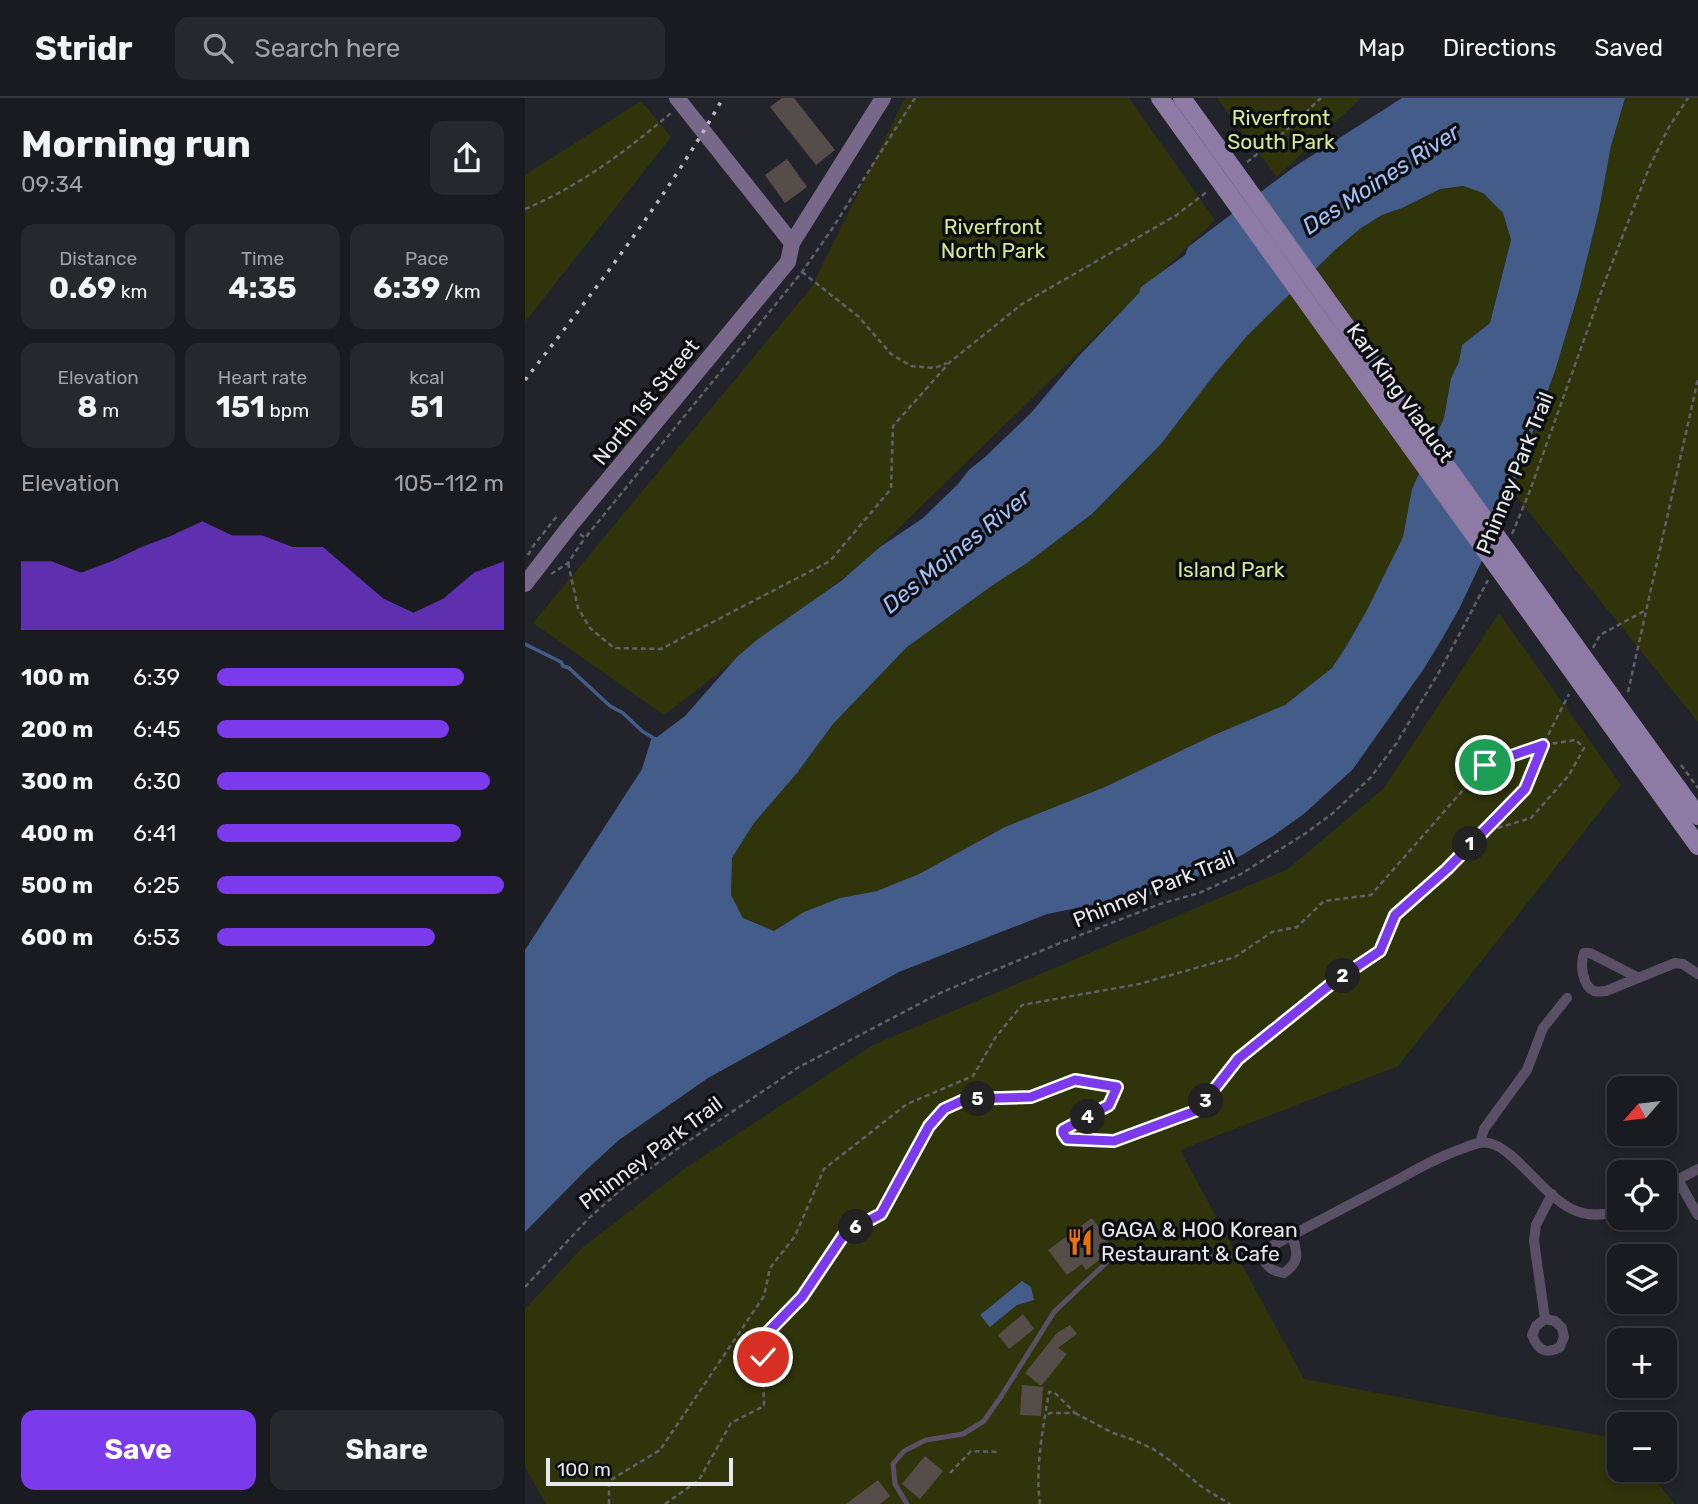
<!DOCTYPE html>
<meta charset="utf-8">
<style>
body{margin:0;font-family:Rubik,sans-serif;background:#27282d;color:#f1f3f6;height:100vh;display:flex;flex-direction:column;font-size:26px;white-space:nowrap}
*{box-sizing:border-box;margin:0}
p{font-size:23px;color:#9fa1a5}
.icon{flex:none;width:38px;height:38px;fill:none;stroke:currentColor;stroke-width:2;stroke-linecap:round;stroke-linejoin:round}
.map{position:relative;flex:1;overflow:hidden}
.panel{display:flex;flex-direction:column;background:#1a1b20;width:525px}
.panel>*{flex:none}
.needle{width:46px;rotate:242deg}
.fabs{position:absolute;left:1082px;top:978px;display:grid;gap:14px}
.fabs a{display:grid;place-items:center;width:70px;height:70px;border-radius:14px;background:#1a1b20;box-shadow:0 4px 10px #0003,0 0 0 2px #38393e;font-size:35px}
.scale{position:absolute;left:21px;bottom:18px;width:187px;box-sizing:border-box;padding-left:7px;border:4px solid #e7e8ed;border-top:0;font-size:19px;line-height:24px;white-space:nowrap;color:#e7e8ed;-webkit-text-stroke:5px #0d0e11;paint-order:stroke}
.pin{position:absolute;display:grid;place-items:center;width:60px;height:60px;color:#fff;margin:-30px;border:4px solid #fff;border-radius:50%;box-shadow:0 2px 7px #0007}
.km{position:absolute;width:35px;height:35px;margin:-18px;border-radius:50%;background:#222;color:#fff;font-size:19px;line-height:35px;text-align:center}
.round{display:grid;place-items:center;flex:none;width:74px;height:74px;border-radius:14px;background:#27282d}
.head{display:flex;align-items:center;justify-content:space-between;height:119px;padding:0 21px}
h1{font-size:38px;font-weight:700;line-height:52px}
.figures{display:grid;grid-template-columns:repeat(3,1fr);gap:10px;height:119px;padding:7px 21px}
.figures div{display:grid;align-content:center;border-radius:14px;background:#27282d;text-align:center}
.figures b{font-size:30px;font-weight:700}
.figures small{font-size:19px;font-weight:400}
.figures p{font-size:19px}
.chart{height:196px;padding:14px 21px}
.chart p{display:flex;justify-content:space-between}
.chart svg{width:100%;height:126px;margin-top:7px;fill:#7c3aed;opacity:.7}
.cta{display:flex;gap:14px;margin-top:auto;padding:14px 21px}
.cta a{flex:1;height:80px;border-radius:14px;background:#7c3aed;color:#fff;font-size:28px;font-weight:700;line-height:80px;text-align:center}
.cta a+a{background:#27282d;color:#f1f3f6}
ul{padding:0 21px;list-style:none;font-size:23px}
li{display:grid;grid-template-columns:112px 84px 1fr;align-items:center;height:52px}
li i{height:18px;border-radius:9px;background:#7c3aed}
header{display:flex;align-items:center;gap:42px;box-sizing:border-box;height:98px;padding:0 35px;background:#1a1b20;border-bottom:2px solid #38393e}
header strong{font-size:33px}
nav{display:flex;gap:38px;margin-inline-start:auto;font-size:24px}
.search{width:490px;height:63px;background:#27282d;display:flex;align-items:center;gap:18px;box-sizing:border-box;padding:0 24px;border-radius:14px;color:#9fa1a5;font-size:26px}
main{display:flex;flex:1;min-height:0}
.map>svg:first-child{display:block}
.green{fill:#2f340b}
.water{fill:#445c89;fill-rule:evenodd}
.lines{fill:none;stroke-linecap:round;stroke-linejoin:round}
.stream{stroke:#445c89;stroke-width:3.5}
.building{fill:#554d49}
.path{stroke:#606168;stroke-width:2.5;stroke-dasharray:5 3.5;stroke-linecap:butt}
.lane{stroke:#595065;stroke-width:5}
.street{stroke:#595065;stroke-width:10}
.secondary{stroke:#776889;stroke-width:16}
.primary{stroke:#8d7ba5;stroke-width:18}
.rail{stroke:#babbc1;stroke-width:3.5;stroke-dasharray:3.5 7;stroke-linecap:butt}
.primary-bridge{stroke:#8d7ba5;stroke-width:18}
.route-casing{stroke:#fff;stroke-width:14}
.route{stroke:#7c3aed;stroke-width:9}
.labels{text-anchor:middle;stroke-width:7;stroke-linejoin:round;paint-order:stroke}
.park-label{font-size:21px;fill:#d9e692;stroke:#0d0e11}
.street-label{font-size:21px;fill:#e7e8ed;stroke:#0d0e11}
.poi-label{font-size:21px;fill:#e7e8ed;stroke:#0d0e11;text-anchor:start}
.water-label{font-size:23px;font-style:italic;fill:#a1c0f8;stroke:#0d0e11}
</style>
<header>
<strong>Stridr</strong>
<div class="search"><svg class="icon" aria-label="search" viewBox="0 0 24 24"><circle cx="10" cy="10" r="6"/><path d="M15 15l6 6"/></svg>Search here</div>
<nav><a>Map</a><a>Directions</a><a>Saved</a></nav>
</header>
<main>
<section class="panel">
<div class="head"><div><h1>Morning run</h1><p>09:34</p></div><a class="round"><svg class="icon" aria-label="share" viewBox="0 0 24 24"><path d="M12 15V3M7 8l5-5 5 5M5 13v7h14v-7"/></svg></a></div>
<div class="figures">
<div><p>Distance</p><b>0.69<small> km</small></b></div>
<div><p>Time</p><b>4:35</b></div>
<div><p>Pace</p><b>6:39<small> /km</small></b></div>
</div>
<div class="figures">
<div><p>Elevation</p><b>8<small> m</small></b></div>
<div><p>Heart rate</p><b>151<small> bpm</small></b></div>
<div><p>kcal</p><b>51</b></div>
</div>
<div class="chart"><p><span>Elevation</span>105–112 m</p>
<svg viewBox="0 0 160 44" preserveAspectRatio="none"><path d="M0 44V20L10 20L20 24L30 20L40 15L50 11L60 6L70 11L80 11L90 15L100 15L110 24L120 33L130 38L140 33L150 24L160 20V44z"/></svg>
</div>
<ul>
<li><b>100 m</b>6:39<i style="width:86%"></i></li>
<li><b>200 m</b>6:45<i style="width:81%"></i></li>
<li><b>300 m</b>6:30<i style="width:95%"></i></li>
<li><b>400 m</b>6:41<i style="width:85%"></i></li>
<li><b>500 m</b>6:25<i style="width:100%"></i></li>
<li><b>600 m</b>6:53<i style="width:76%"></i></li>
</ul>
<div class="cta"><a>Save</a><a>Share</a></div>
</section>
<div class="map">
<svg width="1173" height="1406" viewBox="0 0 1173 1406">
<rect width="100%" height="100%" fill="#23242b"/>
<g class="green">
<polygon points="380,0 604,0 690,122 339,464 139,617 8,525 286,190"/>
<polygon points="692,0 836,0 752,79"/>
<polygon points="1100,0 1173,0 1173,624 987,393 1030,273 1054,193 1074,112 1086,48"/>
<polygon points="116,3 146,39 0,224 0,77"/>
<polygon points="938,88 958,95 978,115 986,142 965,225 937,247 934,264 926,280 919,320 887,391 878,439 842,512 822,547 807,570 760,607 689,637 580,689 480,729 394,776 352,793 315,800 280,814 249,833 218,820 206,797 207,761 229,725 272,675 308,626 382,549 468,487 502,465 568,416 636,346 689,277 722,238 810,152 836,130 857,117 877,110 915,91"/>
<polygon points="974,515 1096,687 873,968 655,1052 779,1281 1094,1341 1094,1372 1123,1372 1149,1406 21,1406 0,1369 0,1211 57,1150 159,1071 348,947 763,771 859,690"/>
</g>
<g class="water">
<path d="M877,0H1100L1086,48L1074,112L1054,193L1030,273L972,431L934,511L917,541L898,572L828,671L780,715L748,738L717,757L669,780L617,800L582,804L522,816L374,874L183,980L94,1042L60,1073L0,1134V852L117,671L127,639H132L160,618L212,559L233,541L316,483L355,449L398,420L433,386L444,372L460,359L506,315L553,259L614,195L616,189L660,157L663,149L769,69ZM938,88L958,95L978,115L986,142L965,225L937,247L934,264L926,280L919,320L887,391L878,439L842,512L822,547L807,570L760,607L689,637L580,689L480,729L394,776L352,793L315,800L279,814L249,833L218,820L206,797L207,760L229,725L272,675L308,626L382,549L468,487L502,465L567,416L636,346L689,277L722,238L810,152L836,130L857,117L877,110L915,91Z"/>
<polygon points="497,1183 506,1189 509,1202 492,1207 465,1229 455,1217"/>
</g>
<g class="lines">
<polyline class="stream" points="0,546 36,564 38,568 44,570 85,608 98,615 117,633 127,639"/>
</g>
<g class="building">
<polygon points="257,0 269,0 310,52 291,67 245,9"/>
<polygon points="262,61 282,89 260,105 240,77"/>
<polygon points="567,1120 584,1143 572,1153 577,1160 561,1172 557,1166 542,1177 523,1152"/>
<polygon points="498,1216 509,1231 484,1251 473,1237"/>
<polygon points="545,1227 552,1236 533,1250 542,1256 516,1288 500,1275 532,1235"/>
<polygon points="497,1287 518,1289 516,1318 495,1317"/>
<polygon points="400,1358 418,1373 395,1401 377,1386"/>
<polygon points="353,1382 365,1398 355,1406 321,1406"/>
</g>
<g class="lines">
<g class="path">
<polyline points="722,64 755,38 796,0"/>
<path d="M0,111C55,88 101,53 146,15"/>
<polyline points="277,174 334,219 366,256 386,268 410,270 422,265"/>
<polyline points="55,436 60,440 277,174 307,131 390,0"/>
<polyline points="987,436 1004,395 1079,186 1124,70 1144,29 1163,0"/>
<polyline points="3,457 9,447 32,418 33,419"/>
<polyline points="43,465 53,510 65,530 89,550 136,551 305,463 366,391 368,328 425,264 497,206 650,118 683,93"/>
<polyline points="26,476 43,465 59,441"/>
<polyline points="1068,550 1075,537 1121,512"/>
<polyline points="1103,594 1173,281"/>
<polyline points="1156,667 1173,690"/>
<polyline points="0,1189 64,1120 98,1090 162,1044 274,969 415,895 540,843 635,806 674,795 716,776 781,735 808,715 846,679 871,646 917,569 963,482"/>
<polyline points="550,1315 588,1335 609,1342 628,1351 643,1361 677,1389 705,1406"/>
<polyline points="425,1375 446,1353 473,1354"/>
<polyline points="84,1406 84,1383 135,1352 239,1198 245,1170 270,1138 299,1071 382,1006 448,978 470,940 497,907 614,886 710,859 747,834 772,829 799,803 846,797 960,667 1018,647 1051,642 1059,650 1044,677 1006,720 956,735"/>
<polyline points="140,1406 174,1382 206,1325 239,1308 238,1259 243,1234 277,1199 320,1135 356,1116 404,1028 420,1011 441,1001 506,999 550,982 592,989 584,1007 538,1032 538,1035 543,1041 589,1043 673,1012 713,961 806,886 855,853 870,817 922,771 1000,691 1018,647 1044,596"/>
<path d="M515,1406C510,1370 518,1330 524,1294H529L550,1315H525L520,1319"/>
</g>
<polyline class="lane" points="382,1406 370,1386 368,1366 379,1353 401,1342 438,1336 459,1323 477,1297 529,1214 582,1164 598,1157 620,1154 684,1159 734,1155"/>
<g class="street">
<path d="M1112,879L1065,855H1059C1055,865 1057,888 1069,893C1072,894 1078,893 1081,893L1150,865L1158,866L1173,876"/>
<polyline points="955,1045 959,1031 1002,972 1018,930 1042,900"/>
<polyline points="1153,1082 1173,1117"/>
<polyline points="1139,1089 1173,1071"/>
<path d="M767,1137C772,1154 776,1163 759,1175C744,1173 742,1167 734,1155C780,1130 826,1106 872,1082C894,1070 915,1058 939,1050C944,1048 949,1046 954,1045C966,1043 975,1049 983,1055C1019,1084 1042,1132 1094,1112"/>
<polyline points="1020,1221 1009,1143 1011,1127 1027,1096"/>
<path d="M1020,1221L1030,1223L1037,1230L1039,1239L1035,1249C1020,1257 1013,1252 1007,1237L1011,1228Z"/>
</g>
<g class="secondary">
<polyline points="152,0 267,145"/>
<polyline points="0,486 44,429 263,164 267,145 358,0"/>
</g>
<g class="primary">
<polyline points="635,0 676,57"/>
<polyline points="657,0 691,47"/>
<polyline points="1087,599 1173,718"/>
<polyline points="1078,616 1173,748"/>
</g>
<path class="rail" d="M0,282C70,192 142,99 198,0"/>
<g class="primary-bridge">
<polyline points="691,47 1087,599"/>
<polyline points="676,57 1078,616"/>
</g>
</g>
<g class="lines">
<defs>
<polyline id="route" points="238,1259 243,1234 277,1199 320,1135 356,1116 404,1028 419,1011 441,1001 506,999 550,982 592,989 584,1007 538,1032 538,1035 542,1041 589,1043 673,1012 713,961 806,886 855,853 870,817 922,771 1000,691 1018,647 960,667"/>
</defs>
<use href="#route" class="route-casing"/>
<use href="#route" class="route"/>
</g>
<defs>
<symbol id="restaurant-bare" viewBox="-9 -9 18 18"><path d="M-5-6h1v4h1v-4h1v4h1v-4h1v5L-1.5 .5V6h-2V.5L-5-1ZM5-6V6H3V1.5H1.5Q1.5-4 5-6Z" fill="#e8710a" stroke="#0d0e11" stroke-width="2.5" paint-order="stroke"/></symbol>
</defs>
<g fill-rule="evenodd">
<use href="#restaurant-bare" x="536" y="1125" width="38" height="38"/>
</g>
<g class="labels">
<g class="park-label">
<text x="756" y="27">Riverfront<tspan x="756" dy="24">South Park</tspan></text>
<text x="468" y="136">Riverfront<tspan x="468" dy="24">North Park</tspan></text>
<text x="706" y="479">Island Park</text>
</g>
<g class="street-label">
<text transform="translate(875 295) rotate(54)" y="7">Karl King Viaduct</text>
<text transform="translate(121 304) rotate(-51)" y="7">North 1st Street</text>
<text transform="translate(990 375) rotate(-68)" y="7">Phinney Park Trail</text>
<text transform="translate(629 791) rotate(-22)" y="7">Phinney Park Trail</text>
<text transform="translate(126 1055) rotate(-37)" y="7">Phinney Park Trail</text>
</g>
<g class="poi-label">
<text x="576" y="1139">GAGA &amp; HOO Korean<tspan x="576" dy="24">Restaurant &amp; Cafe</tspan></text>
</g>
<g class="water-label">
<text transform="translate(856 81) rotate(-33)" y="8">Des Moines River</text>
<text transform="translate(431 453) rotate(-39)" y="8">Des Moines River</text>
</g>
</g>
</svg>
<div class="fabs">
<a><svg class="needle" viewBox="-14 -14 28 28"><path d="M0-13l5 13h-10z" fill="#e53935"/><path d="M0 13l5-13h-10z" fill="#9fa1a5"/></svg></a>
<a><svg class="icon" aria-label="locate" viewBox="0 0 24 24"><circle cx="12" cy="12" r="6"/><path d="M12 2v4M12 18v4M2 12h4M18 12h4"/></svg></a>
<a><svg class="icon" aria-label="layers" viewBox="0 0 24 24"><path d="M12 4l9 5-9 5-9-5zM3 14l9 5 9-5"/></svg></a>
<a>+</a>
<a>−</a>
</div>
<div class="scale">100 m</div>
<div class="pin" style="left:960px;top:667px;background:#1e9e55"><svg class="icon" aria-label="arrive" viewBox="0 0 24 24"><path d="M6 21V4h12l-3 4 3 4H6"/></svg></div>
<div class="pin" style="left:238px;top:1259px;background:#d93025"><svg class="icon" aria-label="check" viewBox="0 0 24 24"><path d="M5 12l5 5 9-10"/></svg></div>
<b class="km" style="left:945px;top:746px">1</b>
<b class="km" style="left:818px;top:878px">2</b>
<b class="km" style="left:681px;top:1003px">3</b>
<b class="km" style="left:563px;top:1019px">4</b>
<b class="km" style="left:453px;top:1001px">5</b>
<b class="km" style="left:331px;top:1129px">6</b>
</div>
</main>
